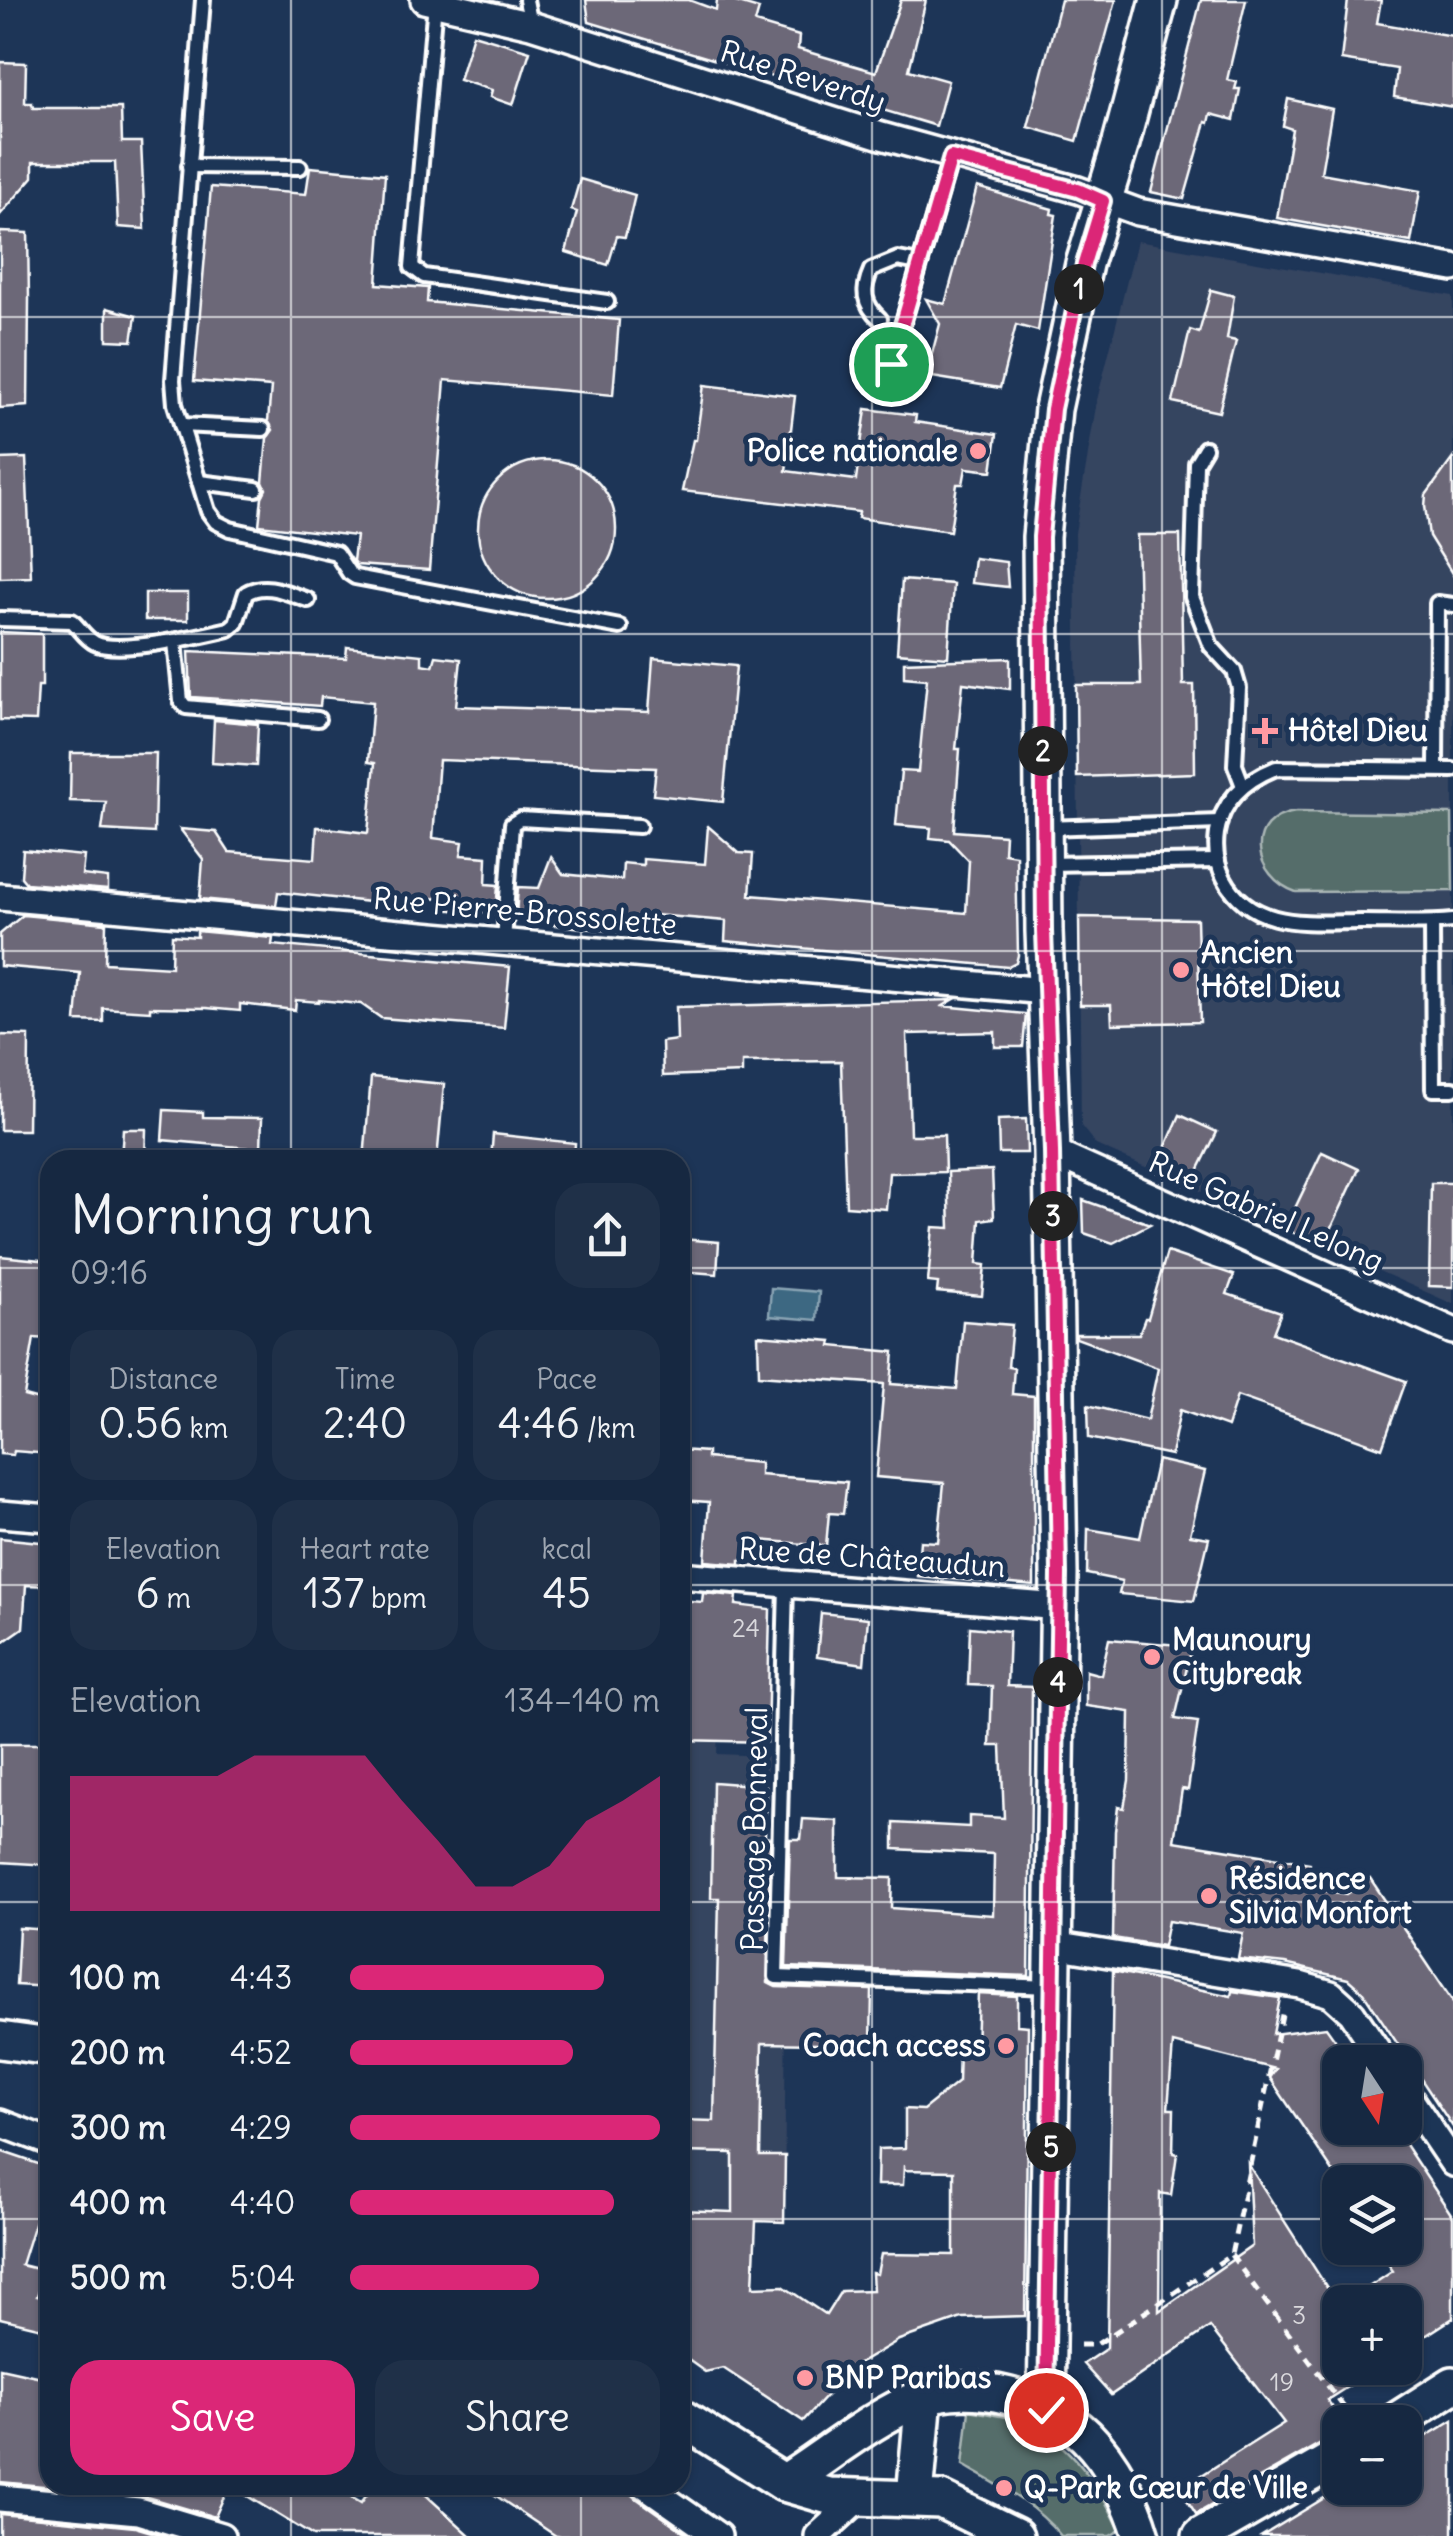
<!DOCTYPE html>
<meta charset="utf-8">
<style>
body{margin:0;font-family:Delius,sans-serif;background:#1f3048;color:#f1f3f6;height:100vh;display:flex;flex-direction:column;font-size:38px;white-space:nowrap}
*{box-sizing:border-box;margin:0}
p{font-size:32px;color:#9ea6b1}
.icon{flex:none;width:55px;height:55px;fill:none;stroke:currentColor;stroke-width:2;stroke-linecap:round;stroke-linejoin:round}
.map{position:relative;flex:1;overflow:hidden}
.details{position:absolute;left:40px;top:1150px;width:650px;height:1345px;display:flex;flex-direction:column;background:#162841;border-radius:30px;box-shadow:0 2px 8px #0004,0 0 0 2px #35445a}
.details>*{flex:none}
.needle{width:65px;rotate:168deg}
.controls{position:absolute;left:1322px;top:2045px;display:grid;gap:20px}
.controls a{display:grid;place-items:center;width:100px;height:100px;border-radius:20px;background:#162841;box-shadow:0 2px 8px #0004,0 0 0 2px #35445a;font-size:50px}
.pin{position:absolute;display:grid;place-items:center;width:85px;height:85px;color:#fff;margin:-42px;border:5px solid #fff;border-radius:50%;box-shadow:0 2px 10px #0007}
.km{position:absolute;width:50px;height:50px;margin:-25px;border-radius:50%;background:#222;color:#fff;font-size:28px;line-height:50px;text-align:center}
.round{display:grid;place-items:center;flex:none;width:105px;height:105px;border-radius:30px;background:#1f3048}
.head{display:flex;align-items:center;justify-content:space-between;height:170px;padding:0 30px}
h1{font-size:55px;font-weight:600;line-height:75px}
.stats{display:grid;grid-template-columns:repeat(3,1fr);gap:15px;height:170px;padding:10px 30px}
.stats div{display:grid;align-content:center;border-radius:25px;background:#1f3048;text-align:center}
.stats b{font-size:42px;font-weight:600}
.stats small{font-size:28px;font-weight:400}
.stats p{font-size:28px}
.chart{height:280px;padding:20px 30px}
.chart p{display:flex;justify-content:space-between}
.chart svg{width:100%;height:180px;margin-top:10px;fill:#db2777;opacity:.7}
.primary-button{display:flex;gap:20px;margin-top:auto;padding:20px 30px}
.primary-button a{flex:1;height:115px;border-radius:30px;background:#db2777;color:#fff;font-size:40px;font-weight:600;line-height:115px;text-align:center}
.primary-button a+a{background:#1f3048;color:#f1f3f6}
ul{padding:0 30px;list-style:none;font-size:32px}
li{display:grid;grid-template-columns:160px 120px 1fr;align-items:center;height:75px}
li i{height:25px;border-radius:12px;background:#db2777}
.map>svg:first-child{display:block}
.built{fill:#354461}
.green{fill:#546d6b;stroke:#aab6b5;stroke-width:2.5}
.water{fill:#3c6882;stroke:#8aa4b4;stroke-width:2.5}
.building{fill:#6c6778;stroke:#fff;stroke-width:2.5}
.lines{fill:none;stroke-linecap:round;stroke-linejoin:round}
.lane-casing{stroke:#fff;stroke-width:20}
.street-casing{stroke:#fff;stroke-width:32}
.secondary-casing{stroke:#fff;stroke-width:42}
.path{stroke:#fff;stroke-width:5;stroke-dasharray:10 8;stroke-linecap:butt}
.lane{stroke:#1d3557;stroke-width:12}
.street{stroke:#1d3557;stroke-width:25}
.secondary{stroke:#1d3557;stroke-width:35}
.route-casing{stroke:#fff;stroke-width:20}
.route{stroke:#db2777;stroke-width:12}
.grid{fill:none;stroke:#fff;stroke-width:2.5;stroke-opacity:0.55}
.poi-dot{fill:#ff9aa2;stroke:#1d3557;stroke-width:4}
.labels{text-anchor:middle;stroke-width:10;stroke-linejoin:round;paint-order:stroke}
.number-label{font-size:25px;fill:#dad9dd}
.street-label{font-size:30px;fill:#fff;stroke:#1d3557}
.poi-label{font-size:30px;font-weight:bold;fill:#fff;stroke:#1d3557;text-anchor:start}
</style>
<div class="map">
<svg width="1453" height="2536" viewBox="0 0 1453 2536">
<rect width="100%" height="100%" fill="#1d3557"/>
<filter id="ink" filterUnits="userSpaceOnUse"><feTurbulence type="fractalNoise" baseFrequency=".01" numOctaves="2"/><feDisplacementMap in="SourceGraphic" scale="20" xChannelSelector="R" yChannelSelector="G"/><feConvolveMatrix kernelMatrix="1 2 1 2 8 2 1 2 1" color-interpolation-filters="sRGB"/></filter>
<g filter="url(#ink)">
<g class="built">
<polygon points="1137,241 1453,296 1453,1304 1096,1145 1081,1126 1075,533 1097,400"/>
<polygon points="680,1684 720,1687 717,1754 767,1756 763,1992 786,1993 784,2222 733,2220 680,2262"/>
</g>
<g class="green">
<path d="M1296,812L1452,814L1453,891L1296,892C1253,877 1243,819 1296,812Z"/>
<path d="M969,2410C987,2414 1006,2416 1023,2422C1069,2440 1100,2487 1120,2530L1110,2536H1061C1036,2505 998,2485 963,2465Z"/>
</g>
<polygon class="water" points="771,1288 819,1292 817,1320 769,1316"/>
<g class="building">
<polygon points="586,0 689,0 716,10 717,0 729,0 759,9 755,23 799,36 798,49 876,72 901,0 926,0 909,70 948,81 936,126 589,22"/>
<polygon points="1061,0 1116,0 1077,141 1028,127"/>
<polygon points="1201,0 1246,0 1227,80 1237,82 1235,89 1240,89 1234,120 1211,114 1209,123 1206,122 1184,199 1151,192"/>
<polygon points="1348,0 1381,0 1377,23 1453,36 1453,107 1394,97 1397,69 1341,60"/>
<polygon points="473,34 530,51 513,105 490,97 492,90 459,80"/>
<polygon points="0,62 26,63 25,103 32,103 33,108 121,108 122,142 141,142 145,229 118,227 115,162 33,162 33,177 0,215"/>
<polygon points="1288,99 1332,109 1321,173 1420,191 1411,242 1277,218 1292,129 1283,126"/>
<polygon points="310,167 385,174 377,284 428,288 427,302 619,320 613,395 445,380 429,570 356,565 353,561 356,536 259,525 262,497 266,489 263,482 267,438 273,430 268,421 271,387 194,381 211,187 306,194"/>
<polygon points="580,179 635,195 625,237 617,236 608,265 566,252 577,212 571,210"/>
<polygon points="977,187 1052,209 1051,214 1056,215 1038,331 1016,325 1000,388 926,376 940,324 926,299 945,304"/>
<polygon points="0,232 28,233 29,299 28,406 0,408"/>
<polygon points="1211,290 1234,296 1227,339 1236,341 1219,412 1173,402 1190,330 1199,333"/>
<polygon points="107,308 136,316 132,341 107,340"/>
<polygon points="704,385 795,396 786,471 856,480 866,409 916,415 915,422 997,434 992,471 966,468 963,484 957,484 950,531 858,518 859,512 682,491 693,440 696,440"/>
<polygon points="26,458 31,577 0,578 0,459"/>
<polygon points="1453,458 1453,575 1429,536 1425,506 1426,495"/>
<circle cx="547" cy="529" r="69"/>
<polygon points="1137,535 1180,535 1183,685 1194,685 1195,773 1077,777 1076,685 1141,685"/>
<polygon points="974,558 1006,562 1008,587 971,583"/>
<polygon points="902,580 953,584 948,657 897,653"/>
<rect x="145" y="593" width="43" height="27"/>
<polygon points="0,632 42,634 42,686 38,686 36,721 0,720"/>
<polygon points="347,647 422,655 422,664 433,666 436,656 461,659 456,706 649,712 653,658 736,666 723,802 653,795 656,768 439,760 433,838 463,842 461,855 487,857 486,884 498,885 496,914 441,909 441,899 371,893 370,902 278,892 276,906 200,899 203,859 180,829 216,832 229,852 315,859 317,827 368,833 375,763 368,762 373,702 321,697 320,706 191,697 189,651 346,658"/>
<polygon points="1010,658 1010,689 963,683 956,749 960,749 954,831 1005,835 1004,853 1016,855 1018,955 1016,963 1008,967 725,941 726,921 643,914 643,934 525,922 526,917 516,916 518,887 539,888 551,857 563,874 622,880 623,863 643,865 643,859 705,864 708,826 739,853 753,854 750,895 966,913 969,861 949,840 930,838 931,828 896,825 901,771 918,772 927,679 904,677 904,662"/>
<polygon points="214,720 258,724 256,766 212,763"/>
<polygon points="71,753 156,753 154,833 102,830 106,802 70,801"/>
<polygon points="23,850 84,856 82,875 108,878 108,890 26,883 21,877"/>
<polygon points="23,915 106,923 105,963 171,967 172,935 197,937 197,931 273,938 272,945 510,967 504,1028 381,1018 361,1004 319,1000 319,1002 296,1000 295,1010 240,1004 240,1011 206,1008 150,1007 150,1011 103,1008 103,1022 76,1021 80,973 0,966 0,934"/>
<polygon points="1079,917 1197,919 1200,1022 1112,1024 1111,1005 1080,1005"/>
<polygon points="953,1000 943,1006 1026,1014 1023,1047 995,1047 995,1032 907,1034 910,1135 944,1135 945,1172 889,1173 886,1209 846,1206 841,1061 742,1062 742,1073 663,1076 662,1042 677,1040 676,1007"/>
<polygon points="0,1035 29,1036 28,1130 0,1130"/>
<polygon points="371,1077 444,1084 437,1160 364,1160"/>
<polygon points="164,1110 203,1112 203,1117 262,1118 261,1149 162,1140"/>
<polygon points="1180,1115 1217,1132 1190,1187 1155,1171"/>
<polygon points="1026,1119 1027,1153 999,1153 998,1120"/>
<polygon points="123,1129 146,1129 145,1160 121,1160"/>
<polygon points="493,1134 575,1143 574,1160 491,1160"/>
<polygon points="1322,1152 1359,1169 1323,1246 1285,1229"/>
<polygon points="992,1170 994,1218 980,1220 977,1264 985,1265 982,1296 937,1292 938,1283 928,1282 933,1227 950,1228 948,1172"/>
<polygon points="1431,1183 1453,1183 1453,1287 1429,1286"/>
<polygon points="1083,1200 1150,1224 1113,1243 1084,1233"/>
<polygon points="680,1239 719,1242 717,1274 680,1271"/>
<polygon points="1167,1252 1234,1275 1227,1294 1281,1312 1273,1333 1406,1381 1382,1448 1237,1396 1227,1427 1180,1410 1171,1455 1089,1438 1088,1405 1147,1420 1158,1368 1076,1338 1076,1334 1139,1334 1145,1318 1148,1318"/>
<polygon points="0,1256 50,1261 50,1339 34,1338 24,1396 50,1403 50,1454 14,1451 13,1455 0,1454"/>
<polygon points="963,1321 1012,1325 1008,1367 1014,1368 1012,1394 1034,1396 1034,1586 917,1576 920,1541 938,1542 944,1483 876,1477 884,1384 759,1375 758,1335 832,1341 831,1346 894,1352 891,1384 957,1389"/>
<polygon points="680,1450 707,1452 707,1458 760,1463 760,1475 847,1482 843,1514 829,1513 826,1546 749,1539 747,1560 740,1560 740,1564 705,1561 709,1502 680,1500"/>
<polygon points="1157,1460 1205,1471 1190,1535 1209,1538 1194,1601 1119,1594 1122,1581 1087,1574 1088,1529 1140,1538"/>
<polygon points="0,1538 50,1543 50,1586 26,1585 23,1628 0,1644"/>
<polygon points="703,1593 737,1596 736,1605 770,1609 767,1742 680,1740 680,1600 702,1602"/>
<polygon points="821,1613 868,1618 864,1664 817,1657"/>
<polygon points="970,1627 1009,1631 1007,1686 1032,1687 1029,1976 786,1967 790,1839 801,1839 803,1819 838,1821 838,1877 892,1878 891,1908 993,1915 994,1854 894,1849 894,1823 969,1827 969,1816 1004,1818 1001,1746 990,1746 992,1686 968,1685"/>
<polygon points="1109,1639 1192,1646 1175,1719 1198,1722 1188,1790 1182,1789 1174,1841 1310,1863 1306,1888 1347,1894 1370,1878 1453,2002 1453,2127 1363,1992 1348,1979 1285,1964 1238,1959 1243,1933 1168,1921 1163,1946 1113,1938 1115,1831 1118,1807 1124,1808 1129,1780 1130,1712 1086,1706 1086,1671 1101,1675"/>
<polygon points="0,1744 50,1744 50,1865 0,1862"/>
<polygon points="713,1782 766,1786 765,1837 770,1838 768,1983 776,1987 872,1990 871,2045 762,2043 760,2156 785,2156 784,2222 756,2221 753,2287 783,2286 826,2315 841,2291 873,2290 872,2273 877,2274 881,2254 954,2255 954,2171 904,2170 904,2165 903,2185 877,2185 878,2149 905,2148 905,2109 923,2110 958,2082 959,2047 976,2047 978,1994 1017,1996 1017,2025 1028,2026 1025,2316 962,2318 899,2340 852,2368 803,2421 723,2368 705,2372 680,2354 680,2210 733,2212 733,2153 680,2152 680,2120 714,2121 719,1898 711,1898"/>
<polygon points="19,1928 50,1930 50,1987 16,1985"/>
<polygon points="1113,1971 1231,1996 1232,1991 1280,1998 1273,2034 1326,2027 1351,2062 1340,2062 1340,2128 1394,2128 1453,2217 1453,2318 1405,2349 1405,2302 1346,2302 1393,2271 1377,2248 1405,2248 1405,2182 1340,2182 1270,2078 1276,2069 1173,2043 1168,2109 1174,2109 1173,2153 1177,2154 1171,2195 1160,2193 1159,2311 1252,2246 1248,2164 1340,2308 1340,2368 1377,2368 1327,2400 1344,2422 1340,2422 1340,2432 1196,2514 1180,2489 1284,2423 1210,2327 1111,2395 1083,2364 1107,2348"/>
<polygon points="0,2151 50,2168 50,2211 36,2217 21,2265 45,2271 37,2296 50,2299 50,2325 43,2323 42,2328 0,2318"/>
<polygon points="0,2368 50,2379 50,2485 229,2485 215,2517 140,2495 0,2482"/>
<polygon points="1453,2420 1453,2536 1262,2536 1329,2495 1328,2488 1405,2488 1405,2449"/>
<polygon points="229,2485 331,2485 361,2503 374,2485 415,2485 471,2536 313,2536"/>
<polygon points="480,2485 623,2485 636,2498 690,2536 556,2536"/>
<polygon points="0,2514 135,2527 165,2536 0,2536"/>
</g>
<g class="lines">
<defs>
<g id="lane">
<polyline points="203,0 173,380 175,404 208,511 216,522 230,529 336,553 349,573 355,577 620,627"/>
<polyline points="526,0 531,25"/>
<polyline points="435,2 412,267 424,276 607,302"/>
<polyline points="189,166 300,167"/>
<path d="M880,319C863,304 862,290 871,270L898,259L919,263"/>
<polyline points="891,364 951,157"/>
<polyline points="181,425 263,429"/>
<polyline points="1205,448 1196,463 1192,597 1211,646 1234,671 1239,688 1235,765 1243,786"/>
<polyline points="199,482 256,489"/>
<path d="M0,619L72,621C80,628 85,638 95,643C118,655 203,635 229,629L236,623L246,593C266,581 287,593 308,600"/>
<polyline points="175,642 181,701 186,707 318,719"/>
<polyline points="1436,767 1437,603 1453,605"/>
<path d="M1453,770L1276,768C1246,780 1222,800 1217,833C1215,848 1217,865 1224,878C1252,931 1310,922 1361,922C1392,922 1422,924 1453,921"/>
<polyline points="1046,828 1220,822"/>
<polyline points="1046,864 1218,861"/>
<polyline points="1432,923 1433,1089 1453,1089"/>
<polyline points="504,942 512,824 520,819 639,826"/>
<polyline points="786,1585 776,1977 1051,1987"/>
</g>
<g id="street">
<polyline points="424,0 531,25 878,135 1078,190 1138,212 1453,268"/>
<polyline points="0,897 1045,991"/>
<polyline points="1052,1152 1453,1331"/>
<polyline points="0,1514 50,1518"/>
<polyline points="680,1575 1059,1607"/>
<polyline points="1053,1945 1300,1985 1331,1994 1352,2013 1385,2062"/>
<polyline points="1405,2092 1453,2163"/>
<polyline points="0,2123 50,2142"/>
<polyline points="645,2485 718,2536"/>
<polyline points="0,2498 138,2511 221,2536"/>
<polyline points="818,2536 861,2497"/>
</g>
<g id="secondary">
<polyline points="0,2040 50,2047"/>
<polyline points="1046,2410 1059,1574 1052,1152 1044,931 1041,537 1053,409 1084,264 1121,143 1159,0"/>
<polyline points="680,2417 784,2483 829,2496 941,2500 1015,2536"/>
<polyline points="1395,2422 1453,2385"/>
<path d="M784,2483C828,2455 873,2417 921,2398C971,2378 1048,2399 1086,2436C1112,2462 1132,2501 1142,2536"/>
<polyline points="915,2497 924,2396"/>
<polyline points="1201,2536 1340,2456"/>
</g>
</defs>
<use href="#lane" class="lane-casing"/>
<use href="#street" class="street-casing"/>
<use href="#secondary" class="secondary-casing"/>
<g class="path">
<polyline points="1231,2255 1354,2421"/>
<polyline points="1080,2345 1096,2345 1231,2255 1283,2010"/>
</g>
<use href="#lane" class="lane"/>
<use href="#street" class="street"/>
<use href="#secondary" class="secondary"/>
</g>
</g>
<g class="lines" filter="url(#ink)">
<defs>
<polyline id="route" points="891,364 951,157 1078,190 1103,201 1084,264 1053,409 1041,537 1044,931 1052,1152 1059,1574 1046,2410"/>
</defs>
<use href="#route" class="route-casing"/>
<use href="#route" class="route"/>
</g>
<path class="grid" d="M291,0V1160M581,0V1160M872,0V2536M1162,0V2536M0,317H1453M0,634H1453M0,951H1453M0,1268H50M680,1268H1453M0,1585H50M680,1585H1453M0,1902H50M680,1902H1453M0,2219H50M680,2219H1340M1405,2219H1453M291,2485V2536M581,2485V2536"/>
<g class="poi-dot">
<circle cx="978" cy="451" r="10"/>
<path d="M1260 716h10v10h10v10h-10v10h-10v-10h-10v-10h10z"/>
<circle cx="1181" cy="970" r="10"/>
<circle cx="1152" cy="1657" r="10"/>
<circle cx="1209" cy="1896" r="10"/>
<circle cx="1006" cy="2046" r="10"/>
<circle cx="805" cy="2378" r="10"/>
<circle cx="1004" cy="2488" r="10"/>
</g>
<g class="labels">
<g class="number-label">
<text x="746" y="1637">24</text>
<text x="1299" y="2324">3</text>
<text x="1282" y="2391">19</text>
</g>
<g class="street-label">
<text transform="translate(803 77) rotate(18)" y="10">Rue Reverdy</text>
<text transform="translate(525 912) rotate(5)" y="10">Rue Pierre-Brossolette</text>
<text transform="translate(1266 1212) rotate(24)" y="10">Rue Gabriel Lelong</text>
<text transform="translate(872 1558) rotate(4)" y="10">Rue de Châteaudun</text>
<text transform="translate(755 1829) rotate(-89)" y="10">Passage Bonneval</text>
</g>
<g class="poi-label">
<text x="958" y="461" text-anchor="end">Police nationale</text>
<text x="1288" y="741">Hôtel Dieu</text>
<text x="1201" y="963">Ancien<tspan x="1201" dy="34">Hôtel Dieu</tspan></text>
<text x="1172" y="1650">Maunoury<tspan x="1172" dy="34">Citybreak</tspan></text>
<text x="1229" y="1889">Résidence<tspan x="1229" dy="34">Silvia Monfort</tspan></text>
<text x="986" y="2056" text-anchor="end">Coach access</text>
<text x="825" y="2388">BNP Paribas</text>
<text x="1024" y="2498">Q-Park Cœur de Ville</text>
</g>
</g>
</svg>
<div class="controls">
<a><svg class="needle" viewBox="-14 -14 28 28"><path d="M0-13l5 13h-10z" fill="#e53935"/><path d="M0 13l5-13h-10z" fill="#9ea6b1"/></svg></a>
<a><svg class="icon" aria-label="layers" viewBox="0 0 24 24"><path d="M12 4l9 5-9 5-9-5zM3 14l9 5 9-5"/></svg></a>
<a>+</a>
<a>−</a>
</div>
<div class="pin" style="left:891px;top:364px;background:#1e9e55"><svg class="icon" aria-label="arrive" viewBox="0 0 24 24"><path d="M6 21V4h12l-3 4 3 4H6"/></svg></div>
<div class="pin" style="left:1046px;top:2410px;background:#d93025"><svg class="icon" aria-label="check" viewBox="0 0 24 24"><path d="M5 12l5 5 9-10"/></svg></div>
<b class="km" style="left:1079px;top:289px">1</b>
<b class="km" style="left:1043px;top:751px">2</b>
<b class="km" style="left:1053px;top:1216px">3</b>
<b class="km" style="left:1058px;top:1682px">4</b>
<b class="km" style="left:1051px;top:2147px">5</b>
<section class="details">
<div class="head"><div><h1>Morning run</h1><p>09:16</p></div><a class="round"><svg class="icon" aria-label="share" viewBox="0 0 24 24"><path d="M12 15V3M7 8l5-5 5 5M5 13v7h14v-7"/></svg></a></div>
<div class="stats">
<div><p>Distance</p><b>0.56<small> km</small></b></div>
<div><p>Time</p><b>2:40</b></div>
<div><p>Pace</p><b>4:46<small> /km</small></b></div>
</div>
<div class="stats">
<div><p>Elevation</p><b>6<small> m</small></b></div>
<div><p>Heart rate</p><b>137<small> bpm</small></b></div>
<div><p>kcal</p><b>45</b></div>
</div>
<div class="chart"><p><span>Elevation</span>134–140 m</p>
<svg viewBox="0 0 160 44" preserveAspectRatio="none"><path d="M0 44V11L10 11L20 11L30 11L40 11L50 6L60 6L70 6L80 6L90 17L100 27L110 38L120 38L130 33L140 22L150 17L160 11V44z"/></svg>
</div>
<ul>
<li><b>100 m</b>4:43<i style="width:82%"></i></li>
<li><b>200 m</b>4:52<i style="width:72%"></i></li>
<li><b>300 m</b>4:29<i style="width:100%"></i></li>
<li><b>400 m</b>4:40<i style="width:85%"></i></li>
<li><b>500 m</b>5:04<i style="width:61%"></i></li>
</ul>
<div class="primary-button"><a>Save</a><a>Share</a></div>
</section>
</div>
